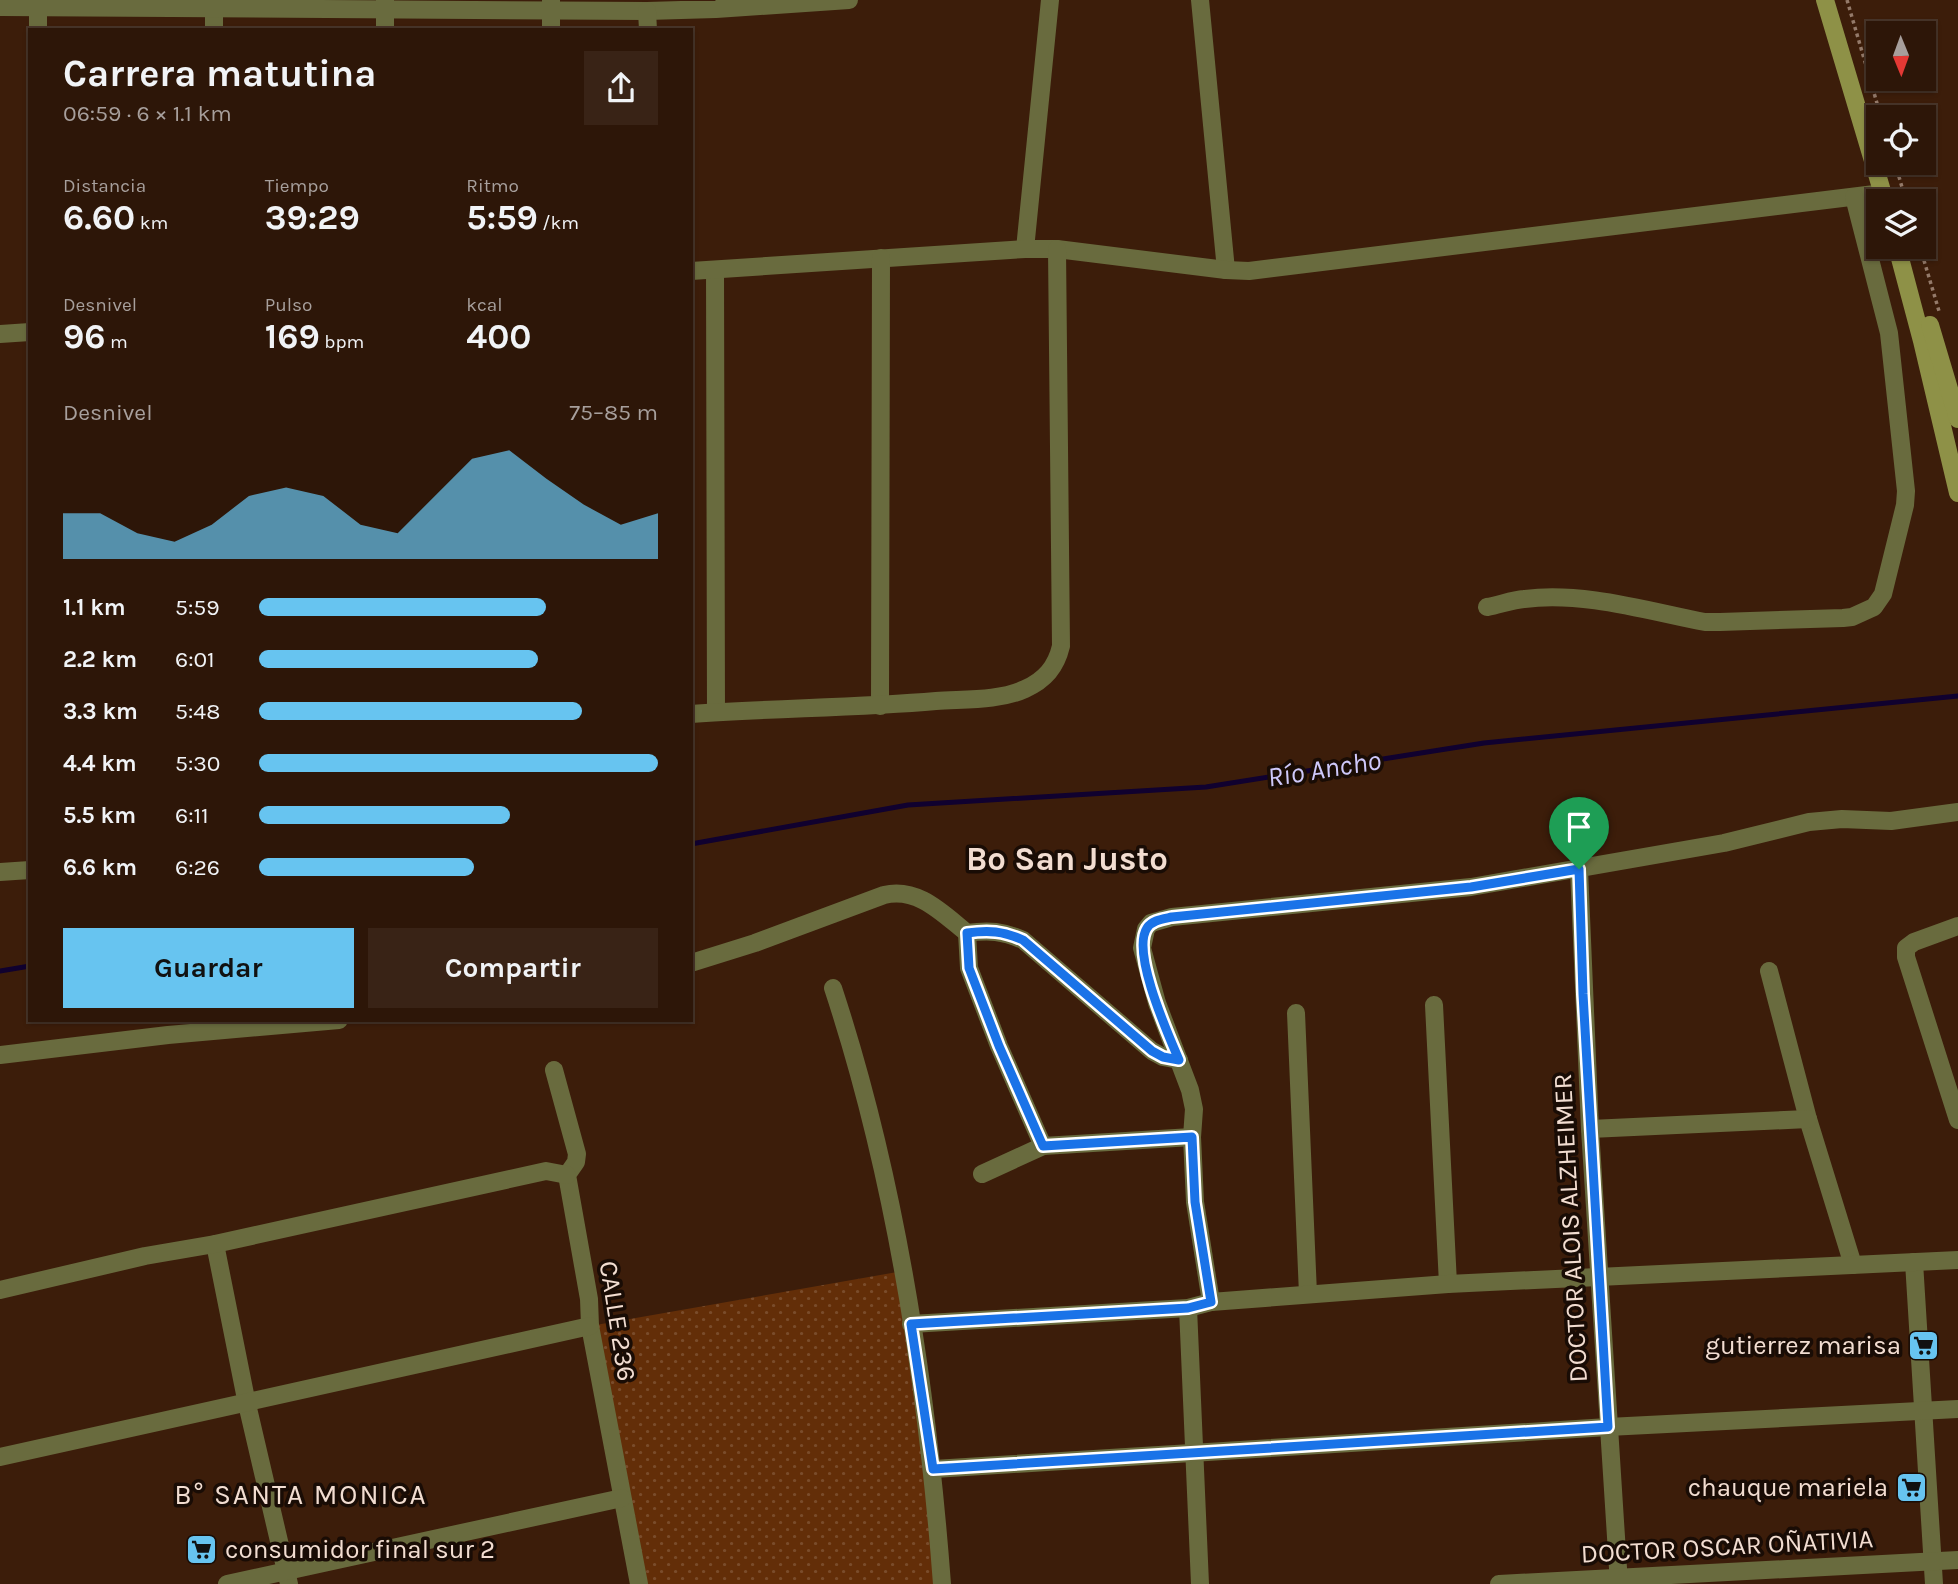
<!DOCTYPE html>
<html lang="es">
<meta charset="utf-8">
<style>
body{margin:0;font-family:Karla,sans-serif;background:#392316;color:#f1f3f6;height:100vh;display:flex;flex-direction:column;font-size:26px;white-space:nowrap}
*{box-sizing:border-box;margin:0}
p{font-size:23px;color:#a79f9c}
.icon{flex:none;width:38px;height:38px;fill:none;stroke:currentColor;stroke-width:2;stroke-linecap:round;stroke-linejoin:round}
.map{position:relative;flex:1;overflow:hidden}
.drawer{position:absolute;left:28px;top:28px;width:665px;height:994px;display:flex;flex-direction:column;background:#2d1608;border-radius:0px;box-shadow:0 2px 5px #0004,0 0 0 2px #483529}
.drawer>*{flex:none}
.needle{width:46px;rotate:179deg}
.tools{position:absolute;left:1866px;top:21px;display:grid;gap:14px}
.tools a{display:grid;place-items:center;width:70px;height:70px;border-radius:0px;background:#2d1608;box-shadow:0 2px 5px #0004,0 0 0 2px #483529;font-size:35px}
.pin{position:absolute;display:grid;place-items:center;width:60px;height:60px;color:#fff;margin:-72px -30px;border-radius:50% 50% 50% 0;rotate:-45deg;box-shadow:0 0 7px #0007}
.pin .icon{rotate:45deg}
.round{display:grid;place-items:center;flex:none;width:74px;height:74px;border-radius:0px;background:#392316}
.overview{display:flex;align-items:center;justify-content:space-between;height:119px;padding:0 35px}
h1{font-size:38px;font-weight:700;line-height:52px}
.metrics{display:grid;grid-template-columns:repeat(3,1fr);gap:10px;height:119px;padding:7px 35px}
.metrics div{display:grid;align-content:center}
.metrics b{font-size:35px;font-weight:700}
.metrics small{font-size:19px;font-weight:400}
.metrics p{font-size:19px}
.chart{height:196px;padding:14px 35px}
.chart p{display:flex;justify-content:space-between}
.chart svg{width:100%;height:126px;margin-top:7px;fill:#67c4f0;opacity:.7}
.action{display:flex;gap:14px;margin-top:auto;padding:14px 35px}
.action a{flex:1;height:80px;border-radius:0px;background:#67c4f0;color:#111;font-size:28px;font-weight:700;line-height:80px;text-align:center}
.action a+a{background:#392316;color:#f1f3f6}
ul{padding:0 35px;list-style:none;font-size:23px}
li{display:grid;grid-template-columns:112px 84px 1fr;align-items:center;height:52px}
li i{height:18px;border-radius:9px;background:#67c4f0}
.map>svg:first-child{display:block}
.grass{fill:url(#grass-dots)}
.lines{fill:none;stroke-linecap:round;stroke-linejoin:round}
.stream{stroke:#10012f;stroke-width:5}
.path{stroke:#947a6a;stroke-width:3.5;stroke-dasharray:3.5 3.5;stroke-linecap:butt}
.minor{stroke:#696b3e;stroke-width:18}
.secondary{stroke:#8e9147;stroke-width:18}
.route-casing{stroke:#fff;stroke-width:14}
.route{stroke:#1a73e8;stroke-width:9}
.labels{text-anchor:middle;stroke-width:7;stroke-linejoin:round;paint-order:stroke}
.street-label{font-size:26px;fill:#f2ddd1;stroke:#190c05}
.poi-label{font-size:26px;fill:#f2ddd1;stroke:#190c05;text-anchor:end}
.water-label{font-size:28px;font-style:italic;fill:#cec8fa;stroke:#190c05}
.neighbourhood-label{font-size:28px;letter-spacing:2px;fill:#f2ddd1;stroke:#190c05}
.district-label{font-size:33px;font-weight:bold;fill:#f2ddd1;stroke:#190c05}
</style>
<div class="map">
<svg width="1958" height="1584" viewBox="0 0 1958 1584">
<defs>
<pattern id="grass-dots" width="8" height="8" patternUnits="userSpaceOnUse" patternTransform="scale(1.75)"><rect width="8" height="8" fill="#632e08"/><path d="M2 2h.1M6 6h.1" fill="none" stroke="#7a4c2b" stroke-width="1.8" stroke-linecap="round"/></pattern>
</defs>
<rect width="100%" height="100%" fill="#3c1d0a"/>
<polygon class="grass" points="903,1271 942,1584 639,1584 590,1326"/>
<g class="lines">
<g class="stream">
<polyline points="691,844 908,805 1206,787 1484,743 1958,696"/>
<polyline points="0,971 30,966"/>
</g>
<g class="path">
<polyline points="1847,0 1881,117"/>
<polyline points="1895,163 1906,201"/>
<polyline points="1920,247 1939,311"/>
</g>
<g class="minor">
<polyline points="214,0 214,30"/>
<polyline points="1200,0 1226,270"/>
<polyline points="0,7 647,11 716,9 849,0"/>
<polyline points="647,11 648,30"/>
<polyline points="38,30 38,0"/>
<polyline points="385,30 385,0"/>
<polyline points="551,30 551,0"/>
<polyline points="1025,249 1050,0"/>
<polyline points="715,270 716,712"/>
<polyline points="691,271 1025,249 1057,249 1226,270 1249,271 1883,193"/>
<polyline points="0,334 30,332"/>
<path d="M1487,607C1499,605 1512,600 1524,599C1582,591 1648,611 1705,622H1720L1843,618L1852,617L1874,607L1883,594L1905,505L1906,491L1889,333L1854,197"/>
<polyline points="880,706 881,258"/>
<path d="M691,714C773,708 855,708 936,701C965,699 999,701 1025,689C1045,680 1056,667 1061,646L1057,249"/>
<polyline points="1579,869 1590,1129 1619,1584"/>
<polyline points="0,872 30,870"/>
<polyline points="1958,926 1914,942 1906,948 1906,957 1958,1120"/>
<polyline points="967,933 969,968 999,1046 1043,1146"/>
<path d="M691,963L755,943L884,895C918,887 942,913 967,933C989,930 1003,931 1023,940L1152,1051L1163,1057L1179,1060"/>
<polyline points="1769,971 1808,1119 1853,1265"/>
<path d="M833,988C896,1179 927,1384 942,1584"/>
<polyline points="1434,1005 1448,1284"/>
<polyline points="1296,1013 1308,1294"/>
<polyline points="0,1055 168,1035 339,1020"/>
<polyline points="554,1070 577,1154 576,1162 567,1175 589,1299 590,1326 639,1584"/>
<polyline points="1590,1129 1808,1119"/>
<polyline points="982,1174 1043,1146 1192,1137"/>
<polyline points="215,1244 247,1404 289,1584"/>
<polyline points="1914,1262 1934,1584"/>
<polyline points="0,1290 145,1256 215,1244 546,1171 567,1175"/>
<polyline points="1211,1302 1195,1202 1192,1137 1194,1109 1190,1090 1157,1003 1142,948 1146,929 1151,923 1172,917 1471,887 1724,843 1809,822 1842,819 1891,821 1958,812"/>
<polyline points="1188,1308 1200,1584"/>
<polyline points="911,1324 1188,1308 1211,1302 1448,1284 1958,1260"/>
<polyline points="0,1457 590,1326"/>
<polyline points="934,1469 1608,1427 1958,1409"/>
<polyline points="227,1584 622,1498"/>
<polyline points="1499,1584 1958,1560"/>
</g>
<g class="secondary">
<polyline points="1825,0 1885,201"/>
<polyline points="1897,247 1922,341 1958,493"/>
<polyline points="1930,325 1958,419"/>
</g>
</g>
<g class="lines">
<defs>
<path id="route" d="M1579,869L1583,994L1608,1427L933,1469L911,1324L1188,1308L1211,1302L1195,1202L1192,1137L1043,1146L999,1046L969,968L967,933C989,930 1003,931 1023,940L1152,1051L1163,1057L1179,1060C1168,1034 1131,952 1147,928C1152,920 1163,919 1172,917L1471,887Z"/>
</defs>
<use href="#route" class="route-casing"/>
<use href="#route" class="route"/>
</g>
<defs>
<symbol id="supermarket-square" viewBox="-11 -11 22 22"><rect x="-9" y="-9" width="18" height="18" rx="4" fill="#67c4f0" stroke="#190c05"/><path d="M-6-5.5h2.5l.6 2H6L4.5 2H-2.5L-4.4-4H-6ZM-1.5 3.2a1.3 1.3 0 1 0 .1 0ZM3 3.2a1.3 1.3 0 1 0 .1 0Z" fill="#111"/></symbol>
</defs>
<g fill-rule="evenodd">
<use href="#supermarket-square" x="1906" y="1328" width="35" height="35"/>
<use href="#supermarket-square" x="1894" y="1470" width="35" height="35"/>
<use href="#supermarket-square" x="184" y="1532" width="35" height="35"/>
</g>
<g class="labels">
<g class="street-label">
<text transform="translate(1570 1228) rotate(-93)" y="9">DOCTOR ALOIS ALZHEIMER</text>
<text transform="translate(618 1321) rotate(81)" y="9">CALLE 236</text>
<text transform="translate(1727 1546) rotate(-3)" y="9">DOCTOR OSCAR OÑATIVIA</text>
</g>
<g class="poi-label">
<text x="1901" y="1354">gutierrez marisa</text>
<text x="1888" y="1496">chauque mariela</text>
<text x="225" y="1558" text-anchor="start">consumidor final sur 2</text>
</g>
<g class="water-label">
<text transform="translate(1324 768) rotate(-9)" y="10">Río Ancho</text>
</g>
<g class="neighbourhood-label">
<text x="301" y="1504">B° SANTA MONICA</text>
</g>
<g class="district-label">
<text x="1067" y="870">Bº San Justo</text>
</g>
</g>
</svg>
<div class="tools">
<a><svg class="needle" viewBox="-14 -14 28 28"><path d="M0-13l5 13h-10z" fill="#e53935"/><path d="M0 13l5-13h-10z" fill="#a79f9c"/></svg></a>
<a><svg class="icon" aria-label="locate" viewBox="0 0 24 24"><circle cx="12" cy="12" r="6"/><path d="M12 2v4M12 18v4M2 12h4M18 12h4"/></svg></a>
<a><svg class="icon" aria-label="layers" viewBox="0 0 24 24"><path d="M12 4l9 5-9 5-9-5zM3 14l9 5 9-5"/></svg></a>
</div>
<div class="pin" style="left:1579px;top:869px;background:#1e9e55"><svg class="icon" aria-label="arrive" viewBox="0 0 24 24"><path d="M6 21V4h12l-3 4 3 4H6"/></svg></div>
<section class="drawer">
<div class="overview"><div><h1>Carrera matutina</h1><p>06:59 · 6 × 1.1 km</p></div><a class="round"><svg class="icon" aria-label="share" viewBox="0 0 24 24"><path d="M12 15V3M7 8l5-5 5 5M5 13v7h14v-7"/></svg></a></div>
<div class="metrics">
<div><p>Distancia</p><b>6.60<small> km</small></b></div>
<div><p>Tiempo</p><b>39:29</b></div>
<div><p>Ritmo</p><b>5:59<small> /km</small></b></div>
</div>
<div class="metrics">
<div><p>Desnivel</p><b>96<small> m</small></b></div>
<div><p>Pulso</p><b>169<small> bpm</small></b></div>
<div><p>kcal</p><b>400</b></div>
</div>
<div class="chart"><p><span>Desnivel</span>75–85 m</p>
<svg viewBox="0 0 160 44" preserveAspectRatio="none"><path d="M0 44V28L10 28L20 35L30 38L40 32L50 22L60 19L70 22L80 32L90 35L100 22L110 9L120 6L130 16L140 25L150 32L160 28V44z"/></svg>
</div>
<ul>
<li><b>1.1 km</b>5:59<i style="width:72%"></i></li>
<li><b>2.2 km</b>6:01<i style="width:70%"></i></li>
<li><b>3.3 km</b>5:48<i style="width:81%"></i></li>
<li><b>4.4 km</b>5:30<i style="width:100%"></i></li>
<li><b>5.5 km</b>6:11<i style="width:63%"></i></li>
<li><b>6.6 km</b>6:26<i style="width:54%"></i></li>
</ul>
<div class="action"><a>Guardar</a><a>Compartir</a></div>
</section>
</div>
